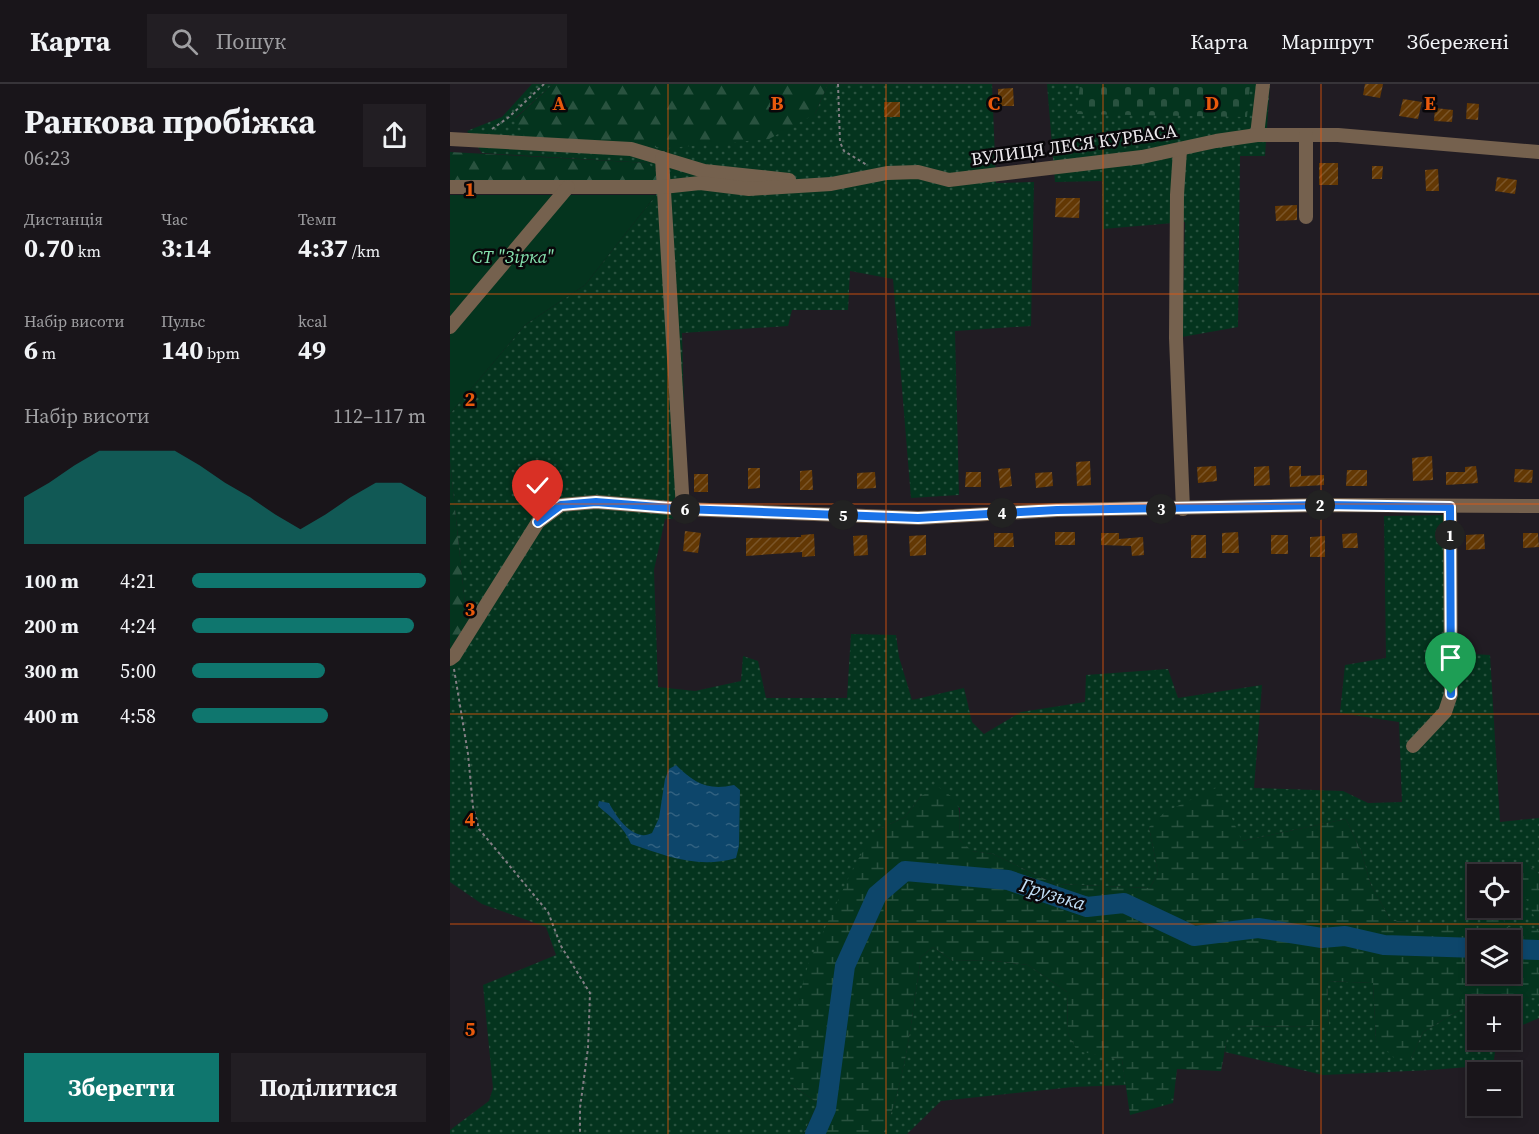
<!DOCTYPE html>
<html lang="uk">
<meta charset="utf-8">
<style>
body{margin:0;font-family:"Source Serif 4",serif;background:#221e23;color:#f1f3f6;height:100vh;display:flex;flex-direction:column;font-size:22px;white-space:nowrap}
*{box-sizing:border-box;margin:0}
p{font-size:20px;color:#9f9fa2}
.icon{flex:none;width:33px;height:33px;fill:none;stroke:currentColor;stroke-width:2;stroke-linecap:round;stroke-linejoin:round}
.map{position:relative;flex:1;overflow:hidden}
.drawer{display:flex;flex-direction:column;background:#19151a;width:450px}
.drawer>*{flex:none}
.controls{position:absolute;left:1017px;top:780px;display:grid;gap:12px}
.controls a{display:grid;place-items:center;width:54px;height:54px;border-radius:0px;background:#19151a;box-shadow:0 3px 9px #0003,0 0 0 2px #373439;font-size:30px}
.pin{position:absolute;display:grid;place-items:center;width:51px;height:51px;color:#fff;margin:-62px -26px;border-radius:50% 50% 50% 0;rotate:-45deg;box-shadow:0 0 6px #0007}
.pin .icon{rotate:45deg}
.km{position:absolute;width:30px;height:30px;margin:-15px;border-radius:50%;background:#222;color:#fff;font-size:16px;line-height:30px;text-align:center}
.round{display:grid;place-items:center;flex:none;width:63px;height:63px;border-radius:0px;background:#221e23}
.head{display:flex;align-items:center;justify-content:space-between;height:102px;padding:0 24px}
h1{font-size:33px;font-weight:700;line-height:45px}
.stats{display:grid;grid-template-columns:repeat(3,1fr);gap:9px;height:102px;padding:6px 24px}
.stats div{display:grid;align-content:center}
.stats b{font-size:26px;font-weight:700}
.stats small{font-size:16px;font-weight:400}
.stats p{font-size:16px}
.chart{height:168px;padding:12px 24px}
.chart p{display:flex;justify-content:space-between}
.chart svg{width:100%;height:108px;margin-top:6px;fill:#0f766e;opacity:.7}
.primary-button{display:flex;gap:12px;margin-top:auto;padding:12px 24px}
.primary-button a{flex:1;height:69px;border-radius:0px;background:#0f766e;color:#fff;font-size:24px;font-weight:700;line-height:69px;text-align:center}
.primary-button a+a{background:#221e23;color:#f1f3f6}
ul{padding:0 24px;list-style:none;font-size:20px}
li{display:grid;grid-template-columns:96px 72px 1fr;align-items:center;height:45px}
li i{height:15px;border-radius:8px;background:#0f766e}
header{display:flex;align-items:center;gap:36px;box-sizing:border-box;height:84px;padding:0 30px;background:#19151a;border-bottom:2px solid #373439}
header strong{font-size:28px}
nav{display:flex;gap:33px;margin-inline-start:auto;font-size:21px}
.search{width:420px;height:54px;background:#221e23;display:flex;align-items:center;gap:15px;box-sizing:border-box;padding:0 21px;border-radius:0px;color:#9f9fa2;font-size:22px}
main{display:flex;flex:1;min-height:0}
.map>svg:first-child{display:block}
.grass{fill:url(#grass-dots)}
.forest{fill:url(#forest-firs)}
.wetland{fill:url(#wetland-marsh);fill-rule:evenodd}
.cemetery{fill:url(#cemetery-stones)}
.garden{fill:#04341e}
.water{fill:url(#water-ripples)}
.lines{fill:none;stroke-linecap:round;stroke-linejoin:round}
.river{stroke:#0d466b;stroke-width:20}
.building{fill:url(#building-hatch)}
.path{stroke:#827e84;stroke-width:2;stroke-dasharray:3 3;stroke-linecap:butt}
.minor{stroke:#75614e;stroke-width:14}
.route-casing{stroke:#fff;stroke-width:12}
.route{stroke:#1a73e8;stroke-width:8}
.grid{fill:none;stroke:#e8590c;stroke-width:1.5;stroke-opacity:0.55}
.labels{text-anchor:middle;stroke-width:5;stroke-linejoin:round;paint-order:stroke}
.street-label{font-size:18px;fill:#edeaee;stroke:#09070a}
.park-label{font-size:18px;font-style:italic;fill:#86e1ae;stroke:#09070a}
.water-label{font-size:20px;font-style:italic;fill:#c3e0f9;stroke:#09070a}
.grid-label{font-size:20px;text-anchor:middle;font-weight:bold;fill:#e8590c;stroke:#09070a;stroke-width:5;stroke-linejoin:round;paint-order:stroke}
</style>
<header>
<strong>Карта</strong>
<div class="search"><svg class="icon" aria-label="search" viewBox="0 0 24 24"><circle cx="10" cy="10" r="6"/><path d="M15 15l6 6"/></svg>Пошук</div>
<nav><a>Карта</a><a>Маршрут</a><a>Збережені</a></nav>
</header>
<main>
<section class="drawer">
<div class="head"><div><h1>Ранкова пробіжка</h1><p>06:23</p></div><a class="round"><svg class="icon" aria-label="share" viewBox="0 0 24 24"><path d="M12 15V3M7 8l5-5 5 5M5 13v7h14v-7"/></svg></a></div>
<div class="stats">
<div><p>Дистанція</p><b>0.70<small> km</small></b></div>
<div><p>Час</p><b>3:14</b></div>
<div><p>Темп</p><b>4:37<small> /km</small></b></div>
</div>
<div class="stats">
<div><p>Набір висоти</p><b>6<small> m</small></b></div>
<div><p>Пульс</p><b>140<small> bpm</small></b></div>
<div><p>kcal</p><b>49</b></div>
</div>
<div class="chart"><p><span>Набір висоти</span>112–117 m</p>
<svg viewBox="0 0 160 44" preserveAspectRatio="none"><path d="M0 44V25L10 19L20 12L30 6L40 6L50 6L60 6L70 12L80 19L90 25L100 32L110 38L120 32L130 25L140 19L150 19L160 25V44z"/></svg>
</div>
<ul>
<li><b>100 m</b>4:21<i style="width:100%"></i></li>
<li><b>200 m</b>4:24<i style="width:95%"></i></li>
<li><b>300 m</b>5:00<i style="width:57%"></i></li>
<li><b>400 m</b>4:58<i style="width:58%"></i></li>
</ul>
<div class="primary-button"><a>Зберегти</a><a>Поділитися</a></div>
</section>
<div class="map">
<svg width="1089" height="1050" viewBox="0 0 1089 1050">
<defs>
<pattern id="grass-dots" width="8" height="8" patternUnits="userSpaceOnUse" patternTransform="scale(1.5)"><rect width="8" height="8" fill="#04341e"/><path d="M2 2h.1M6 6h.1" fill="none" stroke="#29523f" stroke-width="1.8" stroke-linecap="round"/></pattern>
<pattern id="forest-firs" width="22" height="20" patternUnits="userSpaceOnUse" patternTransform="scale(1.5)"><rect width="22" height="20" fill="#04341e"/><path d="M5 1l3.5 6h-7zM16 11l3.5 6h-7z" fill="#29523f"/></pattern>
<pattern id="wetland-marsh" width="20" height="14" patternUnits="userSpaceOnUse" patternTransform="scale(1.5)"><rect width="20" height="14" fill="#04341e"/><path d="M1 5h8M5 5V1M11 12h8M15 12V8" fill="none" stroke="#29523f"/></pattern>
<pattern id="cemetery-stones" width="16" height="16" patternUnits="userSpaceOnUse" patternTransform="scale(1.5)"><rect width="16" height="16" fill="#04341e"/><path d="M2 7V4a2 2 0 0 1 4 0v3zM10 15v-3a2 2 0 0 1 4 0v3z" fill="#29523f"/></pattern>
<pattern id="water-ripples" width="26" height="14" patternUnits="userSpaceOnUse" patternTransform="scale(1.5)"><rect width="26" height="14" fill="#0d466b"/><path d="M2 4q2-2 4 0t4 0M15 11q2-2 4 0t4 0" fill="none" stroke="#316180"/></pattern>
<pattern id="building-hatch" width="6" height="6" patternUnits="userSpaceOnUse" patternTransform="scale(1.5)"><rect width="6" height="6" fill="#633804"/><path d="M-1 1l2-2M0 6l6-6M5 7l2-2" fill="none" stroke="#7a5529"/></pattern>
</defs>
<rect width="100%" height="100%" fill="#211c23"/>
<g class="grass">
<polygon points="82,0 103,0 65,34 365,30 378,0 542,0 546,99 584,98 581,242 505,247 509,411 461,414 443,195 400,187 398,226 342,226 338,242 232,249 237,434 215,435 204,486 208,603 245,607 291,597 293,572 308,577 316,614 397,614 401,550 446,551 449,573 462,616 514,604 522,638 534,650 571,628 635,618 636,591 718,585 728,614 812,601 804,704 893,707 918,719 952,718 949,638 890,629 895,581 936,574 934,432 1004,431 1005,569 1040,571 1050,738 1089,734 1089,790 1075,778 1089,845 1055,843 1051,824 1060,824 1060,790 1028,790 1027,804 1022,807 1033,842 941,837 921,801 911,767 896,735 792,757 699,743 708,789 700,804 605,800 543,770 521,767 509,755 510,724 471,712 455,733 427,746 348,916 348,970 341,1001 368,1019 353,1050 0,1050 0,1046 39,1017 43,1004 33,901 106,871 96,843 32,820 0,798 0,559 3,560 17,539 0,378 0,330 75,241 135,201 206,111 207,89 198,79 32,69 17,47 52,33"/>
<polygon points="597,0 820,0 815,72 790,72 788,243 732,253 735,138 653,145 652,97 605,98"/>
<path d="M483,863L503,877L537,876L578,881L617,908L618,949L627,966L672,976L676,1001L623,1003L491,1017L457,1050H433C456,998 462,930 471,873Z"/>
<polygon points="877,897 923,899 926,957 961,975 973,948 1021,919 1048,913 1089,914 1089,934 1061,946 1060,922 1028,922 1028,956 1047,956 1043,981 981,986 873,991 775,968 778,943 879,942"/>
</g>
<g class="forest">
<polygon points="103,0 378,0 365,30 319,55 219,64 76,55 65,35"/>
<polygon points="0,68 198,79 207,89 206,98 0,99"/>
<polygon points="0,378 17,539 3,560 0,559"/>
</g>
<g class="wetland">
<path d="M488,703C514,718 510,728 509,755L522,767L543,770L605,800L700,804L708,789L699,743L715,728L768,703L792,757L896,735L911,767L921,801L941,837L1032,842L1022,807L1027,804L1028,824H1051L1055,843L1089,845V914L1048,913L1021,919L973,948L961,975L944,974L926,957L923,899L877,897L879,942L779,943L771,987L727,985L723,1019L680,1031L672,976L627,967L618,949L617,908L578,881L537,876L503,877L483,863L471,873C462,930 456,999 433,1050H353L368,1019L341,1001L339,980L348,970V916L359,878L405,780L427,746L455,733L471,712ZM1028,856H1060V890H1028Z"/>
<polygon points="1075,778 1089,790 1089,843 1062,784"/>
</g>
<polygon class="cemetery" points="630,0 800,0 797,33 627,30"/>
<polygon class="garden" points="0,111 206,111 135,201 75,241 0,330"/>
<path class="water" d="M226,681C244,699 258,707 284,701L290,706L289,762L286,774C248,785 216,772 181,760C174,743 162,734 148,722L149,717L159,719C165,730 177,749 192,751C195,752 199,750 202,749L209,734L215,695L219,685Z"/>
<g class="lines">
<g class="river">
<polyline points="1060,865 1089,866"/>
<polyline points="365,1050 376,1025 395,882 427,811 455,787 558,796 637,823 674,819 744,852 808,844 872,854 895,852 934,861 1028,864"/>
</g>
</g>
<g class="building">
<polygon points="915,0 933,0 930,14 913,11"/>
<polygon points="563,4 564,22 548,22 548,5"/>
<polygon points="953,15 972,18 968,35 949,32"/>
<rect x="434" y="18" width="16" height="15"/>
<polygon points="1017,19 1029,20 1028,36 1016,35"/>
<polygon points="985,24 1003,26 1002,38 984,37"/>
<rect x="869" y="79" width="19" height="22"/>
<polygon points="922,82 933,82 932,95 922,95"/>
<polygon points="988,85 989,107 976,107 975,86"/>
<polygon points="1047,93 1067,96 1065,110 1045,107"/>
<polygon points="606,114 630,114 629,134 605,133"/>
<polygon points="847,121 847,136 826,137 825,122"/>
<polygon points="982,372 983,396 963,397 962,374"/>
<polygon points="640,377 641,401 627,402 626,378"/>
<polygon points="766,382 767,397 748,399 747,383"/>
<polygon points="819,382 820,401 804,402 804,383"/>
<polygon points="839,382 851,382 851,392 874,391 874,401 840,403"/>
<polygon points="1026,382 1028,399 996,401 996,388 1015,388 1015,383"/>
<polygon points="298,384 310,384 310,404 298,405"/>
<polygon points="560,384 562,402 550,404 548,385"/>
<polygon points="1065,385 1083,386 1082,399 1064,398"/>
<polygon points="362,386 363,406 350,406 350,387"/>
<polygon points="897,386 917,386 917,402 896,402"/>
<polygon points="425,388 426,404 407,405 407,389"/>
<polygon points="516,388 531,388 531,403 515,403"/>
<polygon points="602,388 603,402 586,404 585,389"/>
<rect x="244" y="390" width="14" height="18"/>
<polygon points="235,447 251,449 248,469 233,467"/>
<rect x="605" y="448" width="20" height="13"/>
<polygon points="788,448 789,469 772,469 772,449"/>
<polygon points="544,449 563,449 564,463 544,463"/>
<polygon points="651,449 669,449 669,455 693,453 694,471 682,472 681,462 651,461"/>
<polygon points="907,449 908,464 893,464 892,450"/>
<polygon points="1073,449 1088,449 1089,463 1073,464"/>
<polygon points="364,450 365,472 352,473 352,468 296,472 296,454 351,453 351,451"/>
<polygon points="1034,450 1035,465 1016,466 1016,451"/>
<polygon points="417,451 418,471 404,472 403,452"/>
<polygon points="476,451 476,471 460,472 459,452"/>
<rect x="741" y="451" width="15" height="23"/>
<rect x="821" y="451" width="17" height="19"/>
<polygon points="875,452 875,473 860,473 860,453"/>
</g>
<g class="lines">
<g class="path">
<polyline points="388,0 390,58 394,67 417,81"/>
<polyline points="42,45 59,33 94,0"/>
<polyline points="4,585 18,670 23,723 29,745 98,828 111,862 140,909 138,964 130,1024 130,1050"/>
</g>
<g class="minor">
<polyline points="807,51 813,0"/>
<polyline points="0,55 181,65 254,87 339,96"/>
<polyline points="730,66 727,111 726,254 733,425"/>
<polyline points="212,74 233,425"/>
<polyline points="0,103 213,103 250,99 299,105 381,100 437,89 468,88 499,96 692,73 766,57 807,51 888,51 1089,68"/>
<polyline points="856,133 856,51"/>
<polyline points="0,243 118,103"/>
<polyline points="0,575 4,572 88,438 111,421 146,418 233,425 469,434 607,426 875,421 1089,422"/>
<polyline points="963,662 995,628 1001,610 1000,423"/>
</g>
</g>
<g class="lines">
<defs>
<polyline id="route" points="88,438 111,421 146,418 233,425 468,434 607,426 875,421 1000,423 1001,610"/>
</defs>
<use href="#route" class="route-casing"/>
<use href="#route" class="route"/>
</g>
<path class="grid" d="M218,0V1050M436,0V1050M653,0V1050M871,0V1050M0,210H1089M0,420H1089M0,630H1089M0,840H1089"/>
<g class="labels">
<g class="street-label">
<text transform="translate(624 61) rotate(-8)" y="6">ВУЛИЦЯ ЛЕСЯ КУРБАСА</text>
</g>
<g class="park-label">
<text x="63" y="179">СТ "Зірка"</text>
</g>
<g class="water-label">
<text transform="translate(603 810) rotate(17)" y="7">Грузька</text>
</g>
</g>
<g class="grid-label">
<text x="109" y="26">A</text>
<text x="327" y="26">B</text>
<text x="544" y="26">C</text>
<text x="762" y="26">D</text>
<text x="980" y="26">E</text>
<text x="20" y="112">1</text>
<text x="20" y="322">2</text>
<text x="20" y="532">3</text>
<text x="20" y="742">4</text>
<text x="20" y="952">5</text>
</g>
</svg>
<div class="controls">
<a><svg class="icon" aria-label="locate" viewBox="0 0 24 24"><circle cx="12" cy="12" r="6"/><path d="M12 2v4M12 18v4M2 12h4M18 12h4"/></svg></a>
<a><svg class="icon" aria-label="layers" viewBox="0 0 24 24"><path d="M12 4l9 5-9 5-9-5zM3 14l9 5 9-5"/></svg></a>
<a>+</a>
<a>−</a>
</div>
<div class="pin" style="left:1001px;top:610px;background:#1e9e55"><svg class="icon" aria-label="arrive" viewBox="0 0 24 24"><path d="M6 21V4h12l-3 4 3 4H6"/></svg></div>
<div class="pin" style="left:88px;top:438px;background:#d93025"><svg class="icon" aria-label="check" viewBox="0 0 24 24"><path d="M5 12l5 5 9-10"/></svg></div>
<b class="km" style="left:1000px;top:451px">1</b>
<b class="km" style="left:870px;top:421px">2</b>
<b class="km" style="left:711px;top:425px">3</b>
<b class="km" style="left:552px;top:429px">4</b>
<b class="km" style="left:393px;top:431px">5</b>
<b class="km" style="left:235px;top:425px">6</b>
</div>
</main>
